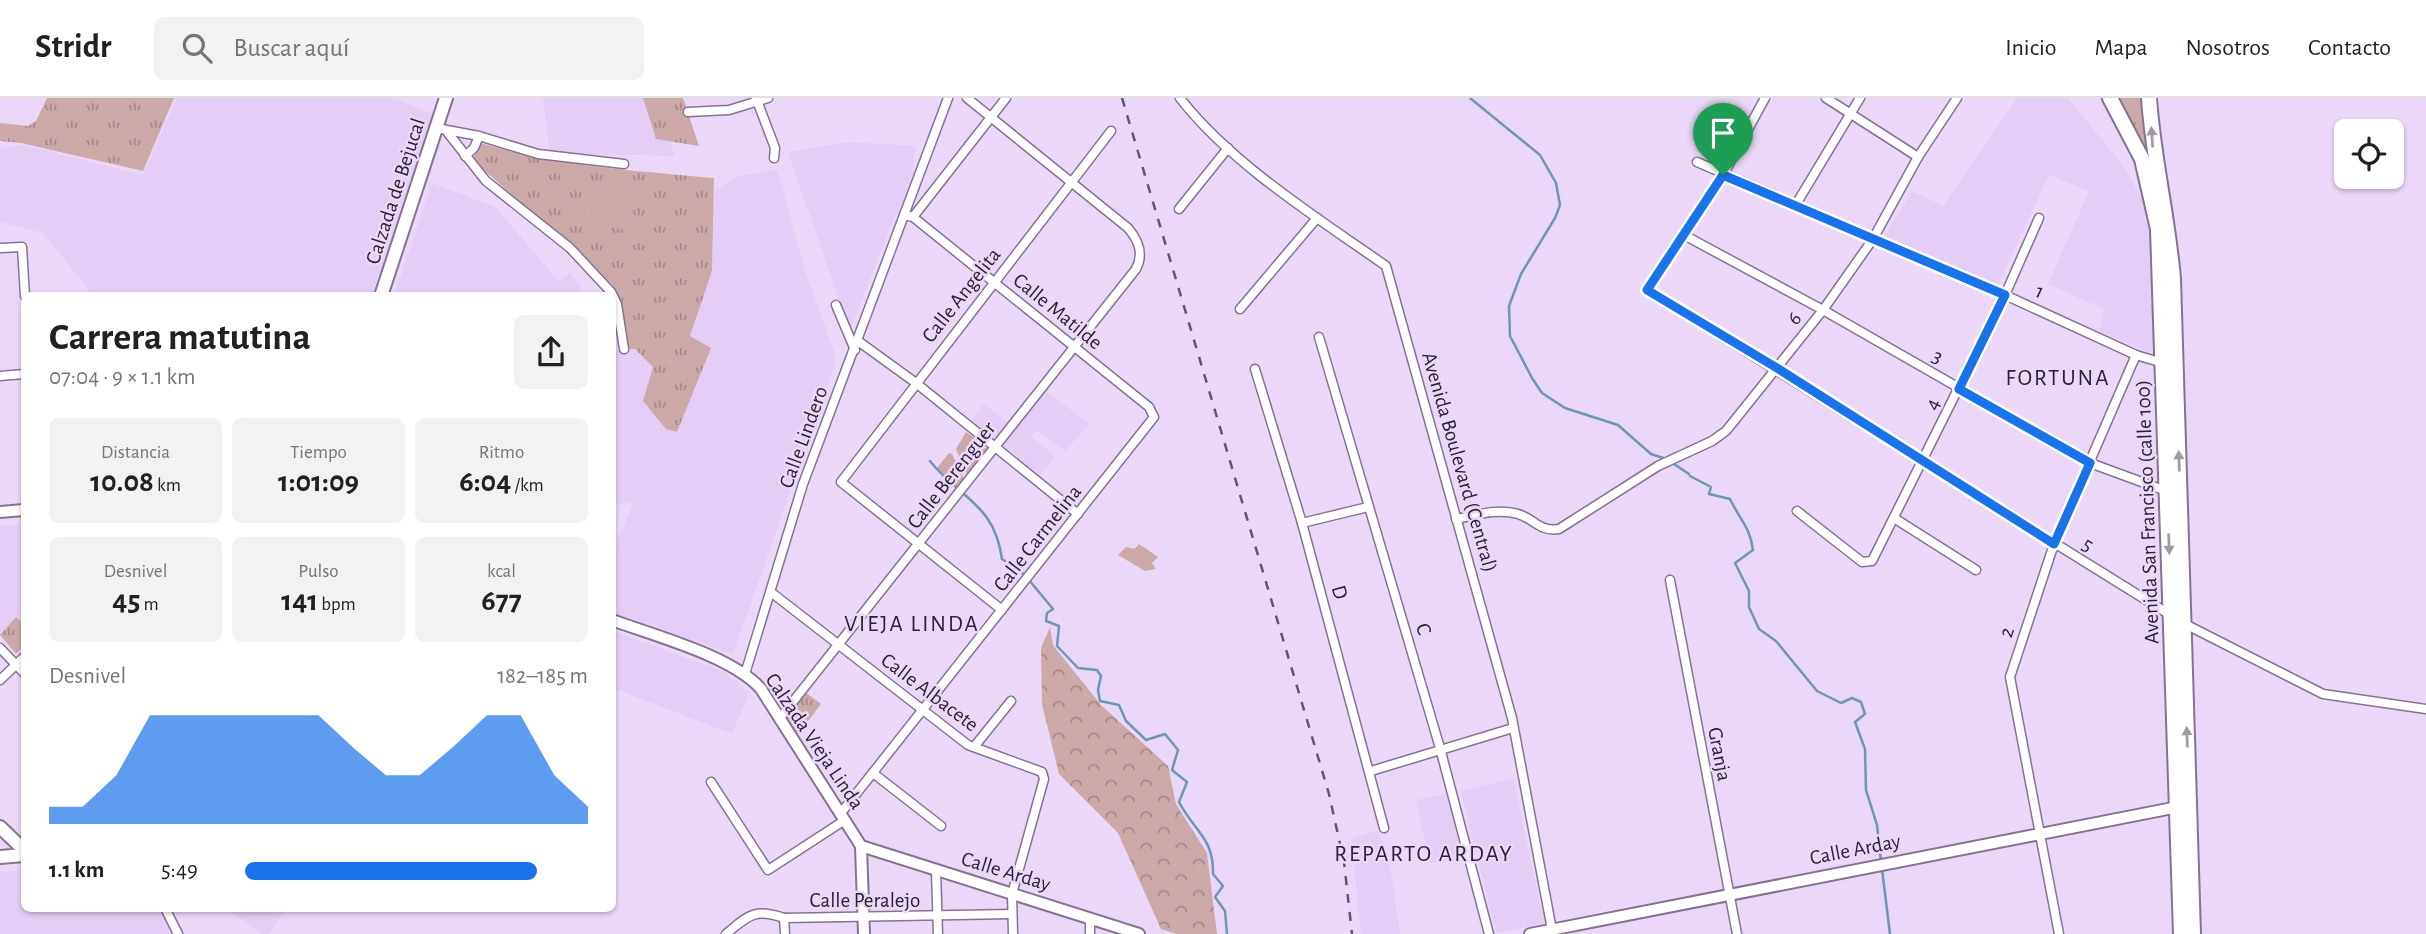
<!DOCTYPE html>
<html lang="es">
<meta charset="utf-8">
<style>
body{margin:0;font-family:"Alegreya Sans",sans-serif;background:#f2f2f2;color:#202124;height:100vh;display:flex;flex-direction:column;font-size:26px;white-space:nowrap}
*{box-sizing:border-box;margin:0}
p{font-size:23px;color:#757577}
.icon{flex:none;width:38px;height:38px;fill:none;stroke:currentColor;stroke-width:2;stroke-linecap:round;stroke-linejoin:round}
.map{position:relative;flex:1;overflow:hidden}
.side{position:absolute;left:21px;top:194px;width:595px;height:620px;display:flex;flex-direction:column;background:#fff;border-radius:10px;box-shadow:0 2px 5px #0004}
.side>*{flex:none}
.controls{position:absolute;left:2334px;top:21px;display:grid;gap:14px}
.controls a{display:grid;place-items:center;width:70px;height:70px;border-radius:10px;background:#fff;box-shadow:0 2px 5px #0004;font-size:35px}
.pin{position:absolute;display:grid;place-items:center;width:60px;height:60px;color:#fff;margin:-72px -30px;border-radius:50% 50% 50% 0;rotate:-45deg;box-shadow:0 0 7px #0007}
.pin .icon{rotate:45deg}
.round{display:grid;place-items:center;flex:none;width:74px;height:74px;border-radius:10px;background:#f2f2f2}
.headline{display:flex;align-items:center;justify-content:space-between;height:119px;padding:0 28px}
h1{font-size:38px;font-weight:700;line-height:52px}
.metrics{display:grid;grid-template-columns:repeat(3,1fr);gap:10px;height:119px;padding:7px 28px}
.metrics div{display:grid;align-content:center;border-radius:10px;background:#f2f2f2;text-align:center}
.metrics b{font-size:30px;font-weight:700}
.metrics small{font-size:19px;font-weight:400}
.metrics p{font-size:19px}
.chart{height:196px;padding:14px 28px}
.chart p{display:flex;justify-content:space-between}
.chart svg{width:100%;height:126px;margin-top:7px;fill:#1a73e8;opacity:.7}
ul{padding:0 28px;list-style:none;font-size:23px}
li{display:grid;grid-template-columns:112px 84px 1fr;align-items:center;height:52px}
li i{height:18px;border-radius:9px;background:#1a73e8}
header{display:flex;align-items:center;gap:42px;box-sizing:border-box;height:98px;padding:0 35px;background:#fff;border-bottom:2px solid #e0e0e0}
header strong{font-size:33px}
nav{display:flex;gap:38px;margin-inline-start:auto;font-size:24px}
.search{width:490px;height:63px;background:#f2f2f2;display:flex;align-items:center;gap:18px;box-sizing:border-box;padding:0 24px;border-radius:10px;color:#757577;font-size:26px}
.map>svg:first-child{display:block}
.built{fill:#e5cef5}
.grass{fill:url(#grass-tufts)}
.forest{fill:url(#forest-crowns)}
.garden{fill:#cba9a9}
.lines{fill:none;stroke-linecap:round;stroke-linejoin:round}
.stream{stroke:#7195b5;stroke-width:2.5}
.minor-casing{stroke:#857391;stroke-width:11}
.tertiary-casing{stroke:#857391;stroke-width:14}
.secondary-casing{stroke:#857391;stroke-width:16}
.primary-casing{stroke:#857391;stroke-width:16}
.trunk-casing{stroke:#857391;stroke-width:18}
.minor{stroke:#fff;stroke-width:8}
.tertiary{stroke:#fff;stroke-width:10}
.secondary{stroke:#fff;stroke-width:12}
.primary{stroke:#fff;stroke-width:12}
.trunk{stroke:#fff;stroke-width:14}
.rail{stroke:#615668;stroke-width:2.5;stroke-dasharray:9 9;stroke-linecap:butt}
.oneway{fill:#9f9ca1}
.route-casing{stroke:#fff;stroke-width:14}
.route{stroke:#1a73e8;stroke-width:9}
.labels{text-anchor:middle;stroke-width:5;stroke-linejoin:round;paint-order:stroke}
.street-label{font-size:21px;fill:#2a232f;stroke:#ebd8f8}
.neighbourhood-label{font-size:23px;letter-spacing:2px;fill:#2a232f;stroke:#ebd8f8}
</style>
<header>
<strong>Stridr</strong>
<div class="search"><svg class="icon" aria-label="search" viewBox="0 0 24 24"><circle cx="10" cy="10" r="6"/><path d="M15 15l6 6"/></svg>Buscar aquí</div>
<nav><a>Inicio</a><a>Mapa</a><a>Nosotros</a><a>Contacto</a></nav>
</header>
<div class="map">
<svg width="2426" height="836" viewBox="0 0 2426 836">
<defs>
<pattern id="grass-tufts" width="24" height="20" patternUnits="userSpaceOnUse" patternTransform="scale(1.75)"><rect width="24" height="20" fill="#cba9a9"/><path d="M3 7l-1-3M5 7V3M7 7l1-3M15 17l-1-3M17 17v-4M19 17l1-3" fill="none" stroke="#a5898a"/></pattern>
<pattern id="forest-crowns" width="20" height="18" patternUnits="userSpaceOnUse" patternTransform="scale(1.75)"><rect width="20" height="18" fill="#cba9a9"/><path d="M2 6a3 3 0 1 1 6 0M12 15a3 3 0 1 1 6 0" fill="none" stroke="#a5898a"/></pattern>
</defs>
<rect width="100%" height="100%" fill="#ebd8f8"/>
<g class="built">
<polygon points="177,0 394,0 432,16 372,198 94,198 43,135 0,124 0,50 23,47 143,77"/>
<polygon points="543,0 654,0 675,58 550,55"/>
<polygon points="2017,0 2068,0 2122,66 2152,118 2154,256 2099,233 2104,211 2048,186 2089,93 2049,77 1998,187 1885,138 1912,93 1943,108"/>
<polygon points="847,44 916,48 911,92 893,122 850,233 788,54"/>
<polygon points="777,71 805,173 834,253 834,269 733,556 613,515 613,454 634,404 613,408 613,253 635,251 653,269 690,238 712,173 715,92 739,78"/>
<polygon points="432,85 495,109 559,183 570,175 581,189 571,198 394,198"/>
<polygon points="1044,292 1090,326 1065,353 1036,332 1031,339 1055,358 1040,377 1003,348"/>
<polygon points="984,306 1007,324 993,341 971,323"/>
<polygon points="24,426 24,527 16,519 0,536 0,428"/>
<polygon points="613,533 723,573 749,595 732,636 613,590"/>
<polygon points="1513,681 1544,825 1496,835 1461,693"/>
<polygon points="1447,696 1466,762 1430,765 1416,702"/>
<polygon points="1378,732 1389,761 1400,836 1361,836 1351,740"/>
<polygon points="24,772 24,810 161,810 172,836 0,836 0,774"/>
<polygon points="226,810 286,810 269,836 262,836"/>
</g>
<g class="grass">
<polygon points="47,0 174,0 143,73 21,45 0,43 0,25 28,28 36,23"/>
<polygon points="643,0 683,0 699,48 656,41"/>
<polygon points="2116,0 2146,0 2162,133"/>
<path d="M480,45C557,68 634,73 714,80L712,173L690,238L711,250L677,334L666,331L643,303L653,269L635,251H624L620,203L612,186L473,62Z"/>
<polygon points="966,334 985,347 986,352 967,377 956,351"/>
<polygon points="949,355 952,356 964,381 958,390 937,370"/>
<polygon points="16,519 24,527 24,547 16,556 0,537"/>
<polygon points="805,594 821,606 796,639 784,621"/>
</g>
<polygon class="forest" points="1050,529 1053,547 1101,607 1168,668 1176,706 1207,755 1217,836 1177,836 1161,831 1118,735 1059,676 1042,606 1041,550"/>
<g class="garden">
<polygon points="599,88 625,94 624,132 588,124"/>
<polygon points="1139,446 1158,459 1152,465 1156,471 1145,473 1118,457 1126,449 1134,451"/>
</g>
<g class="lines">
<g class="stream">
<polyline points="1470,0 1540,57 1556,85 1560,107 1555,120 1521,176 1509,208 1510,238 1532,280 1542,295 1565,310 1618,327 1651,356 1666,361"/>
<path d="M930,363C961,402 994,405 1002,461L1025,477"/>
<polyline points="1674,366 1689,376"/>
<path d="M1690,378L1711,389L1709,396L1730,401C1740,422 1750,429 1753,452L1735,465L1749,493V509L1759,531L1776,543L1817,593L1841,605L1852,600L1861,604L1865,616L1855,624L1865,651L1866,692L1877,727L1881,764"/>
<path d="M1029,482L1053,511L1047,515L1046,523L1059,528L1057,548L1078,570L1097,572L1101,578L1098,592L1100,603L1119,607L1126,623L1146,642L1165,636L1178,652L1172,672L1187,684L1179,704C1194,733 1214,740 1213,776L1223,788L1215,799L1225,813L1227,836"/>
<polyline points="1882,771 1890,836"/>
</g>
<defs>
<g id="minor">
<polyline points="756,0 775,50 774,60"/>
<path d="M1180,0C1230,65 1319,121 1386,168L1512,620L1552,832"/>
<polyline points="1765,0 1723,77 1647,192 2172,518"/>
<polyline points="1826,0 1918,59"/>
<polyline points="688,14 729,12 768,0"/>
<polyline points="436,30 479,38 538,56 624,66"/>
<polyline points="448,35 486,83 570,150 611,194 617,206 624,251"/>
<polyline points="465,58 474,50 479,38"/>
<polyline points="1697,64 2005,197 2136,257 2163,265"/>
<polyline points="1795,108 1860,0"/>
<polyline points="1179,111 1228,50"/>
<polyline points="913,119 1006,0"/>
<polyline points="1684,137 1823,212 2090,365 2169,394"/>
<polyline points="0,150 22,149 25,198"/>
<polyline points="836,207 855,252"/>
<polyline points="1240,211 1317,120"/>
<polyline points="1319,239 1440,650 1489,836"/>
<polyline points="858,243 916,285 1078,416"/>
<polyline points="1255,271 1302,425 1384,730"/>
<polyline points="0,278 24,276"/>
<polyline points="1797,413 1862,464 1872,463 2005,197 2039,120"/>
<polyline points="1894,420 1976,472"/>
<path d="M1456,421C1476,417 1498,410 1518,416C1535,421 1539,434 1559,431L1658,368L1712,343L1726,333L1823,212L1873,141L1918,59L1957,0"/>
<polyline points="1302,425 1368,409"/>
<polyline points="1670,482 1737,836"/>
<polyline points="772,495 968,647 1042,674 1044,681 1012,796 1013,836"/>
<polyline points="1002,512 841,384 1111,33"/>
<polyline points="2183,525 2323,596 2426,611"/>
<polyline points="0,550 24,575"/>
<polyline points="745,576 803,386 948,0"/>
<polyline points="0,582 24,559"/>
<path d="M780,620L1136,171C1144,156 1139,143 1128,130L967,0"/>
<polyline points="974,649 1011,603"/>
<polyline points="1371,673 1513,630"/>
<polyline points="873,675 941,728"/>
<polyline points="711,684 768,772 845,722"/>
<polyline points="841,715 1154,319 1149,309 913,119 904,117"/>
<polyline points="936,772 938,836"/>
<polyline points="165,810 178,836"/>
<polyline points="784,820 785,836"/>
<polyline points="1090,820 1090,836"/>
<path d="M726,836C749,817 754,810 784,820L1012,816"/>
<polyline points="2059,836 2010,579 2054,446 2136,257"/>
</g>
<g id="tertiary">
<polyline points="0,414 24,412"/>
<path d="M612,522C655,538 732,558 761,591L861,748L864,836"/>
<polyline points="861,748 1139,836"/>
<polyline points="1530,836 2183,708"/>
</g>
<polyline id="secondary" points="0,729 24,752"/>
<g id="primary">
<polyline points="381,198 446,0"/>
<polyline points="0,759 24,757"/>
</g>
<g id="trunk">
<polyline points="2110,0 2142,61 2158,131 2181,836"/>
<path d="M2149,0C2153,61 2168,119 2173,181L2193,836"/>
</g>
</defs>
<use href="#minor" class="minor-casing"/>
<use href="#tertiary" class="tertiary-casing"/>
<use href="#secondary" class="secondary-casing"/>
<use href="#primary" class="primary-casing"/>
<use href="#trunk" class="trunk-casing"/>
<use href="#minor" class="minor"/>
<use href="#tertiary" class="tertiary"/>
<use href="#secondary" class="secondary"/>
<use href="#primary" class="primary"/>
<use href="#trunk" class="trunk"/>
<polyline class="rail" points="1122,0 1329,696 1344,764 1352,836"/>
</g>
<defs><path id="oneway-solid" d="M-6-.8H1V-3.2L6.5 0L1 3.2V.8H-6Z" transform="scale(1.75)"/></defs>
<g class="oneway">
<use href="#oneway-solid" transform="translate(2152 39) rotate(-94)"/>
<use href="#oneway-solid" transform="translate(2179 363) rotate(-92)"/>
<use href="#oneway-solid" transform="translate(2169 446) rotate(88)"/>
<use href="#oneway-solid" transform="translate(2187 639) rotate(-92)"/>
</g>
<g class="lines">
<defs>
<polygon id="route" points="1723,77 2005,197 1959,291 2090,365 2054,446 1777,270 1647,192"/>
</defs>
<use href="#route" class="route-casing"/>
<use href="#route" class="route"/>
</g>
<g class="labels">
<g class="street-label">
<text transform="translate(395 93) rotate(-72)" y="7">Calzada de Bejucal</text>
<text transform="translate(2040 193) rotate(25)" y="7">1</text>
<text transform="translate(961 197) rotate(-52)" y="7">Calle Angelita</text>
<text transform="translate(1058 213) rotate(39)" y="7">Calle Matilde</text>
<text transform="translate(1794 220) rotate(-51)" y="7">6</text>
<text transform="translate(1938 258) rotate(30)" y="7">3</text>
<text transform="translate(1932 306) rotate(-64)" y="7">4</text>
<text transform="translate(803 339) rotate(-70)" y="7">Calle Lindero</text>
<text transform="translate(1460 364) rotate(74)" y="7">Avenida Boulevard (Central)</text>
<text transform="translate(951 377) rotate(-52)" y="7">Calle Berenguer</text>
<text transform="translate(2147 414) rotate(-92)" y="7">Avenida San Francisco (calle 100)</text>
<text transform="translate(1037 440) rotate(-52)" y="7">Calle Carmelina</text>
<text transform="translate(2088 446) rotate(31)" y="7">5</text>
<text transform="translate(1340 494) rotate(74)" y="7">D</text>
<text transform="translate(1424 531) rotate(73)" y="7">C</text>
<text transform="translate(2006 534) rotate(-72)" y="7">2</text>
<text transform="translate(930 594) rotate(37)" y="7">Calle Albacete</text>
<text transform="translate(815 643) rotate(56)" y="7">Calzada Vieja Linda</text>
<text transform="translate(1720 656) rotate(79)" y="7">Granja</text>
<text transform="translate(1855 751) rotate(-11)" y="7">Calle Arday</text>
<text transform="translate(1006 773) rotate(17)" y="7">Calle Arday</text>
<text x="865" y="809">Calle Peralejo</text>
</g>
<g class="neighbourhood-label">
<text x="2058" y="287">FORTUNA</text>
<text x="912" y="533">VIEJA LINDA</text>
<text x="1424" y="763">REPARTO ARDAY</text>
</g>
</g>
</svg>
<div class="controls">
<a><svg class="icon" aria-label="locate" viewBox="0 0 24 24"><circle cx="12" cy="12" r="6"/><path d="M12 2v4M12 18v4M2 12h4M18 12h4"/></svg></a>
</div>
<div class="pin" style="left:1723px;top:77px;background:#1e9e55"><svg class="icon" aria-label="arrive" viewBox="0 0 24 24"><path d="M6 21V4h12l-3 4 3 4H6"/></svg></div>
<section class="side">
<div class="headline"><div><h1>Carrera matutina</h1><p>07:04 · 9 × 1.1 km</p></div><a class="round"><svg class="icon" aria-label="share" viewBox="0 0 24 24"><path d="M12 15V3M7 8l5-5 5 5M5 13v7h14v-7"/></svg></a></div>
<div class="metrics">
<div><p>Distancia</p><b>10.08<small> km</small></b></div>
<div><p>Tiempo</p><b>1:01:09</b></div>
<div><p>Ritmo</p><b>6:04<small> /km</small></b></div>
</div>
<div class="metrics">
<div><p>Desnivel</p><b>45<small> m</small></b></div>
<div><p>Pulso</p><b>141<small> bpm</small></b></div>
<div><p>kcal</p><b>677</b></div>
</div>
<div class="chart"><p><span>Desnivel</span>182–185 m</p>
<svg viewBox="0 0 160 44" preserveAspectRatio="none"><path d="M0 44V38L10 38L20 27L30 6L40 6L50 6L60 6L70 6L80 6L90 17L100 27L110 27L120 17L130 6L140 6L150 27L160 38V44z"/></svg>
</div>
<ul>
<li><b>1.1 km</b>5:49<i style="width:85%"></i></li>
</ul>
</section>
</div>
